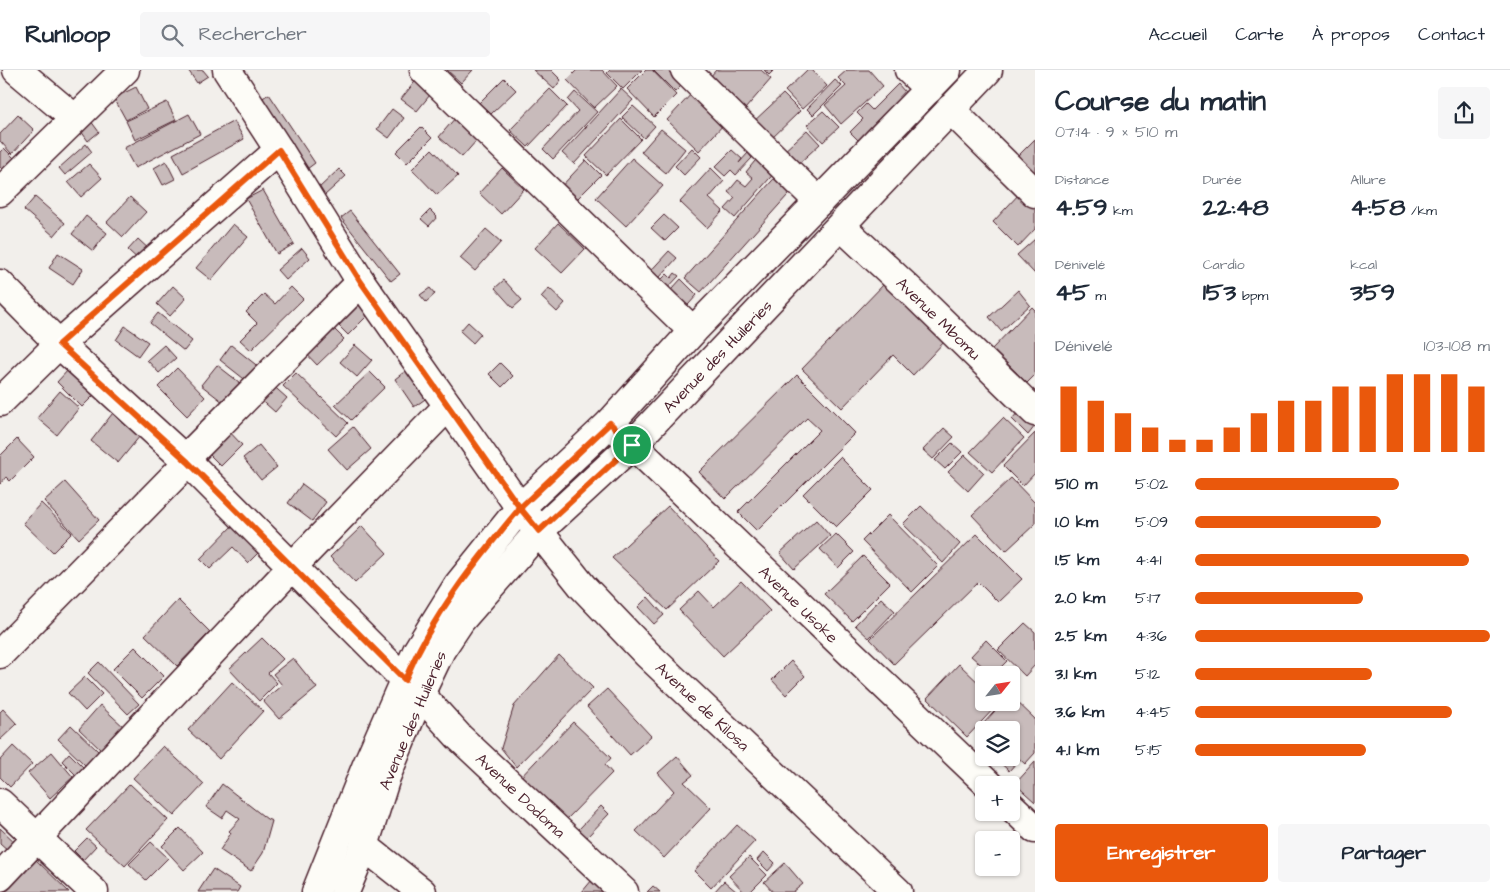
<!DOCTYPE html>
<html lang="fr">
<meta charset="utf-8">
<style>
body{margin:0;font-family:"Architects Daughter",sans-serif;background:#f6f6f7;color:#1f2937;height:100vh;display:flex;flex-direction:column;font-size:19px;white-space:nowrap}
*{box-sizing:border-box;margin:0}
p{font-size:16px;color:#747a83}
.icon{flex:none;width:28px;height:28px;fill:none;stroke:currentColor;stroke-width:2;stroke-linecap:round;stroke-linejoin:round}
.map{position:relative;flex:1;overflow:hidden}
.sheet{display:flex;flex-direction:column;background:#fff;width:475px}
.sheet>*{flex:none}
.needle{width:32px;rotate:60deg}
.buttons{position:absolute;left:975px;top:596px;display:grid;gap:10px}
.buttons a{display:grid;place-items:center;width:45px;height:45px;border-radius:5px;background:#fff;box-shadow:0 1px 4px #0004;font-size:25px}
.pin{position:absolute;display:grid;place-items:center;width:42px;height:42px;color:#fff;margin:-21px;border:2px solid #fff;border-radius:50%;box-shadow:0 1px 5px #0007}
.round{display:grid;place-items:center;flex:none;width:52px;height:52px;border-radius:5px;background:#f6f6f7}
.overview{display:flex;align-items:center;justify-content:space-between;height:85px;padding:0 20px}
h1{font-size:28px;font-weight:800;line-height:38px}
.metrics{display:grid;grid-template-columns:repeat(3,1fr);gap:8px;height:85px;padding:5px 20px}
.metrics div{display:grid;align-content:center}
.metrics b{font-size:25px;font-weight:800}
.metrics small{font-size:14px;font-weight:400}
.metrics p{font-size:14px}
.chart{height:140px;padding:10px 20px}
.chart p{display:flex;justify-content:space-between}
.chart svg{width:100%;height:90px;margin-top:5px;stroke:#ea580c;stroke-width:6}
.button{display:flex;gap:10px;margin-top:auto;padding:10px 20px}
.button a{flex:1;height:58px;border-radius:5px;background:#ea580c;color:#fff;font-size:20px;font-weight:800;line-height:58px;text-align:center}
.button a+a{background:#f6f6f7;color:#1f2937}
ul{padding:0 20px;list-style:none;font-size:16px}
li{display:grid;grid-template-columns:80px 60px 1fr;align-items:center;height:38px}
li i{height:12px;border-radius:6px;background:#ea580c}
header{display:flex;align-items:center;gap:30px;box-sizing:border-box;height:70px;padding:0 25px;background:#fff;border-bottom:1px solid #e0e1e3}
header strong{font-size:24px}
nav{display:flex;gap:28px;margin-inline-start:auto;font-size:18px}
.search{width:350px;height:45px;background:#f6f6f7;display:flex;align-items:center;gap:12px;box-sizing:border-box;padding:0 18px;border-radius:5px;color:#747a83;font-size:19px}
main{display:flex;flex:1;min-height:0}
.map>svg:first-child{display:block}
.building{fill:#c8bbbb;stroke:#4a1f2b}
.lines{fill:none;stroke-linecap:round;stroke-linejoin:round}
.minor-casing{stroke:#4a1f2b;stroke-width:31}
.major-casing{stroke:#4a1f2b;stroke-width:31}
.minor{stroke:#fdfcf7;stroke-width:28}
.major{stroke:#fdfcf7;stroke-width:28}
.route-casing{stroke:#fff;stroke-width:10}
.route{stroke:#ea580c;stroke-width:6}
.labels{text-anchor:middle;stroke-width:4.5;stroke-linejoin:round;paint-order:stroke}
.street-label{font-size:16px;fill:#4a1f2b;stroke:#fdfcf7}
</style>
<header>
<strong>Runloop</strong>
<div class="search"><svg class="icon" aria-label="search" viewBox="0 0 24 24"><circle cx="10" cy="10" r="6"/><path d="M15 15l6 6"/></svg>Rechercher</div>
<nav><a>Accueil</a><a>Carte</a><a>À propos</a><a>Contact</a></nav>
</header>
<main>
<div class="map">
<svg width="1035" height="822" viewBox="0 0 1035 822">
<rect width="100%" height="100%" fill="#f2efeb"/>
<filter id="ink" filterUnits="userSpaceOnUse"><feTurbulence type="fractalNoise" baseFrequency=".02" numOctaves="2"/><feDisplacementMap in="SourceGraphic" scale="10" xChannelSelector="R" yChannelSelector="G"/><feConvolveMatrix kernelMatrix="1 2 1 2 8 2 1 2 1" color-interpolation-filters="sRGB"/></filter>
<g filter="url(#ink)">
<g class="building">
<polygon points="188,0 203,0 208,6 197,13"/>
<polygon points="447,0 473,0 461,13"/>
<polygon points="533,0 551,0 561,10 554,19"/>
<polygon points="577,0 602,0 617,16 594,38 567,10"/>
<polygon points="610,0 642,0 623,19 607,3"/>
<polygon points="646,0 652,0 676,25 654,47 627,19"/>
<polygon points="653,0 678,0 687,10 675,22"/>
<polygon points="716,0 761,0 771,9 745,39 709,8"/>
<polygon points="764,0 774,0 769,5"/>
<polygon points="807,0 812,0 827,16 802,39 785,21"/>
<polygon points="847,0 869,0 883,16 841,54 825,35 846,16 838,8"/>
<polygon points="418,8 434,20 417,41 401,29"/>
<polygon points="504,8 516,20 491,44 479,33"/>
<polygon points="835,10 842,16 813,45 807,39"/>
<polygon points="898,14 905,22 858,70 850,62 863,49 857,43 866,34 872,40"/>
<polygon points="136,17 147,39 126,50 114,28"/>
<polygon points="550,19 567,36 528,77 510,60"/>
<polygon points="621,19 633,30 574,94 562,83"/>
<polygon points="694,21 726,52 699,81 667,50"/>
<polygon points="575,22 597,42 553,89 543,79 578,41 568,30"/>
<polygon points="269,24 315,93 307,99 261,29"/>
<polygon points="783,24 800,41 769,71 752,53"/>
<polygon points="167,32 176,50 135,70 126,51"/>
<polygon points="633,36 655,56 644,68 622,47"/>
<polygon points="392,39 404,48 389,68 377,59"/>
<polygon points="461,41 484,62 462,87 439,67"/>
<polygon points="823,41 839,57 823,72 807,55"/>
<polygon points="85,43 99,62 88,71 74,51"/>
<polygon points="189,44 200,64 135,98 124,78"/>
<polygon points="18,45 34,60 12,84 0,71 0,64"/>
<polygon points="621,49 641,69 606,105 586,86"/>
<polygon points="234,51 244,69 183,103 173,84"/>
<polygon points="421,57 432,68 407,93 396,82"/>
<polygon points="661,59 685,79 666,103 641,82"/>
<polygon points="807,60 820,74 795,97 782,83"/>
<polygon points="1035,69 1035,113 1013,91"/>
<polygon points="86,74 92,82 65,105 59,98"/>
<polygon points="4,78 23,97 11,108 0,97 0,82"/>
<polygon points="692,78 701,87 684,105 675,96"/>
<polygon points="432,79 458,106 437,125 412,99"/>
<polygon points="732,80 742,89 739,93 748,83 752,88 736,105 731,100 725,106 715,97"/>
<polygon points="759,86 776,101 735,148 725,139 735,128 728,122 738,110 746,116 753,108 746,102"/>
<polygon points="632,88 663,116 626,156 596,128"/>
<polygon points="586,90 601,105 570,136 556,122"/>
<polygon points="166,91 175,109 163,115 154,98"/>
<polygon points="89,94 102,108 81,127 68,112"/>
<polygon points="502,98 524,119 501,144 479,123"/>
<polygon points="711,98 724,111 709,128 723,141 707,158 680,132"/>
<polygon points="339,99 346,106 324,126 318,119"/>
<polygon points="780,102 796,116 701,222 685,208"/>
<polygon points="263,120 294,174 277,184 246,129"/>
<polygon points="1020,123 1035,138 1035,159 1018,177 993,152"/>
<polygon points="35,127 65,153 54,166 24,140"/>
<polygon points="130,127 146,142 123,167 107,152"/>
<polygon points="430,140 437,147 429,156 421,149"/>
<polygon points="350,141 400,204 391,211 341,148"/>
<polygon points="664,145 678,158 665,171 651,158"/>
<polygon points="86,146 107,163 93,181 72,164"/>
<polygon points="558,153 585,179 562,203 535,178"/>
<polygon points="233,154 248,167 211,210 196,198"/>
<polygon points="486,159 501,172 475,201 460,188"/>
<polygon points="138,169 152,182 142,193 128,180"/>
<polygon points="1035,169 1035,204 1017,185"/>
<polygon points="302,178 310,188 286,210 277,200"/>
<polygon points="669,181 677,188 659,208 661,210 667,204 671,208 675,203 679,206 663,223 645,207"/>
<polygon points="58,183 83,199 73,214 49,198"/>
<polygon points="681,209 697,225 680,244 663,229"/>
<polygon points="504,210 522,230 513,238 495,218"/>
<polygon points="886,212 946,270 913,305 893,285 842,338 802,299"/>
<polygon points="173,216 186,228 170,246 157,234"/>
<polygon points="291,217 303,229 251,280 240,270 257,253 246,242 264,224 275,234"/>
<polygon points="430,218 435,224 426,232 420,225"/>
<polygon points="549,218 565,233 557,242 541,227"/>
<polygon points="1018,220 1030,235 1001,261 989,247"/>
<polygon points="354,228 369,244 348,265 332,249"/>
<polygon points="1032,237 1035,240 1035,305 1027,313 992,279"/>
<polygon points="158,243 192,271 184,281 150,253"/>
<polygon points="468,252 481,264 473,273 460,261"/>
<polygon points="328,253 344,269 317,295 302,279"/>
<polygon points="125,256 148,272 138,286 116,270"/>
<polygon points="164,275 176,288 159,303 147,290"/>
<polygon points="231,275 260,298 248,312 220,290"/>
<polygon points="355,275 372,290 357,307 340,292"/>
<polygon points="500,293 513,306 502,317 489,304"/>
<polygon points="217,295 244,316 228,336 201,315"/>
<polygon points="177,298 205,327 187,346 158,317"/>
<polygon points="69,299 95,324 82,337 57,312"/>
<polygon points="408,299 428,327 414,337 395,309"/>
<polygon points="370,302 385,317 351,350 335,335"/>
<polygon points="296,303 348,353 336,366 283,316"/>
<polygon points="797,305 855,363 757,461 738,442 820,360 807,348 725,429 699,402"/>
<polygon points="269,312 287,328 275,342 257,326"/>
<polygon points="60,321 79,338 57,365 37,348"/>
<polygon points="116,339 144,361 118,393 91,371"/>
<polygon points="1019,341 1035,356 1028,365 1012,349"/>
<polygon points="1003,348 1024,368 992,402 970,382"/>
<polygon points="353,357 371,379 347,400 328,379"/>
<polygon points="226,358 242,375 221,396 204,379"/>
<polygon points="944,358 954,367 933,389 923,380"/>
<polygon points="1035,363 1035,403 1023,416 1003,396"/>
<polygon points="17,369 34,387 10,411 6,407 0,414 0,386"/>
<polygon points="952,373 962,382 945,399 935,390"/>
<polygon points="259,375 277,397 261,410 243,388"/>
<polygon points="965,385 984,403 968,421 948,402"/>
<polygon points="840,387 873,420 836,457 803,424"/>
<polygon points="1011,408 1035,433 1035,454 1006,481 972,445"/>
<polygon points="65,412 99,450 79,469 44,431"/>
<polygon points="302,414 326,432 312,451 288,433"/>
<polygon points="41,433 72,463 53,482 23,453"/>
<polygon points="668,436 719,491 667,540 612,488"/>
<polygon points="921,436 960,474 943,493 903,454"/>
<polygon points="888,445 938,496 912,522 862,471"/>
<polygon points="816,450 830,466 794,499 780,483"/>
<polygon points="234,454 260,481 248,493 233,477 210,499 200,489"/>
<polygon points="362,456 387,483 355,513 330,487"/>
<polygon points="836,464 854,482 838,498 820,479"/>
<polygon points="977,464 1022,509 998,532 978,512 894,594 870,569"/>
<polygon points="863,486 890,513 852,551 824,524"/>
<polygon points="741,511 770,541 723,586 679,540 699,521 714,537"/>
<polygon points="648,527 664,545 654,554 638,537"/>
<polygon points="881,528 895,541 869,568 855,555"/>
<polygon points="178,530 210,562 177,596 145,565"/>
<polygon points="1025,553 1035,562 1035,595 1025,606 998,580"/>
<polygon points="262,568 283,589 268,603 277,613 259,631 229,599"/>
<polygon points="986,570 1007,591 993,605 971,586"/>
<polygon points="135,577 164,606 142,628 113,599"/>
<polygon points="559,585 593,618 516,697 501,678 514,636"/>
<polygon points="293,588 317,618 279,649 263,631 282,615 273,604"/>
<polygon points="791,591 805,606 786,625 772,610"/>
<polygon points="99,592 139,634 128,644 88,603"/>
<polygon points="959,594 984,618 984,632 999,633 967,667 927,628"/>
<polygon points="85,607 102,624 85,641 68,623"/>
<polygon points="232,612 263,641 219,689 188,660"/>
<polygon points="607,619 651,666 630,685 587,637"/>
<polygon points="1011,626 1035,649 1035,683 1025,694 1011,681 1011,660 989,660 983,654 1003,632 1011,632"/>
<polygon points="100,635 124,657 102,681 79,659"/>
<polygon points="3,639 17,654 0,670 0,642"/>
<polygon points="573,652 611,688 605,695 612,703 567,749 560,743 556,747 517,711"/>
<polygon points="71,655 99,682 85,695 58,669"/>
<polygon points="13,676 32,694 10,717 0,707 0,690"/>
<polygon points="163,676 204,714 174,746 133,708"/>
<polygon points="52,682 73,707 50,728 28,703"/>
<polygon points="69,683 84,698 76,705 62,691"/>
<polygon points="677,686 693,705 684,712 711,738 664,788 636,761 674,721 658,703"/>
<polygon points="1011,687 1017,692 1009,701 995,688"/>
<polygon points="1035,692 1035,732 1015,714"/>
<polygon points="130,714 168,750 125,796 86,760"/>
<polygon points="222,714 267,749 272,751 263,783 251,801 220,780 231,763 229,761 240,749 227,740 222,748 206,737"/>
<polygon points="601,736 609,744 587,767 579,759"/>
<polygon points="737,755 755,771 711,818 694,801"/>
<polygon points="0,758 18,775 10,783 0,774"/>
<polygon points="180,758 203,782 184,800 162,776"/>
<polygon points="87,768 96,776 83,790 74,781"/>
<polygon points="151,772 168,788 146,810 129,794"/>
<polygon points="764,782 775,793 768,801 757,790"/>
<polygon points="32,786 69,822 0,822 0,819"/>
<polygon points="749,787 767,805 750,822 744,822 729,806"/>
<polygon points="785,793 803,814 793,822 773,822 764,812"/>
<polygon points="213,799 240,817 237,822 198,822"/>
<polygon points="592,810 606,822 582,822"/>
<polygon points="724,811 737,822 714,822"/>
<polygon points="653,816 660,822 647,822"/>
</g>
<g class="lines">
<defs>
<g id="minor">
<polyline points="17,0 74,48"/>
<polyline points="227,0 279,80 361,212 520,438 583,517 647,584 898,822"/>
<polyline points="424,0 693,261"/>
<polyline points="685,0 819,132"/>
<polyline points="909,0 929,19"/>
<polyline points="950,39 1035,123"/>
<polyline points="0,122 125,0"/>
<polyline points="841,156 912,222 1035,342"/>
<polyline points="0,214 59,274 188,392 405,610"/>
<polyline points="0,332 59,274 279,80"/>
<polyline points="610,353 989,715"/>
<polyline points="185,389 361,212"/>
<polyline points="0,584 188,392"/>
<polyline points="420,624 459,667 624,822"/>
<polyline points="0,733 94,822"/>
<polyline points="1011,736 1035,759"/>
<polyline points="364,776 422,822"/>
<polyline points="0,807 292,497 448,336"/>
</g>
<g id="major">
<polyline points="316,822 366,697 417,581 458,515 520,438 610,353 693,261 947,0"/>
<polyline points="345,822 364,776 386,707 420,624 441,580 461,550 539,461 632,375 988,0"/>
</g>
</defs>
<use href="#minor" class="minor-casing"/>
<use href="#major" class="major-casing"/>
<use href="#minor" class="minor"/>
<use href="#major" class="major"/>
</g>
</g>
<g class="lines" filter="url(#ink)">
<defs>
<path id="route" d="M632,375L610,353L520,438L361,212L279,80L59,274L188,392L405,610C432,545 475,492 520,438L539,461L632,375"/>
</defs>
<use href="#route" class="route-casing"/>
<use href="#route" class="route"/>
</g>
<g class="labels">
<g class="street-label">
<text transform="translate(939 248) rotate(44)" y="6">Avenue Mbomu</text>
<text transform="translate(717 286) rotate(-46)" y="6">Avenue des Huileries</text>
<text transform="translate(799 534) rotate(44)" y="6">Avenue Usoke</text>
<text transform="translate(703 636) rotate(43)" y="6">Avenue de Kilosa</text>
<text transform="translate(412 650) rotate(-67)" y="6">Avenue des Huileries</text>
<text transform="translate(521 725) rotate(43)" y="6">Avenue Dodoma</text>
</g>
</g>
</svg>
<div class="buttons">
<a><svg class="needle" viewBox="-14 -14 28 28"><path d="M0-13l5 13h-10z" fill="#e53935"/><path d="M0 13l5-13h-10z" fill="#747a83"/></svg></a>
<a><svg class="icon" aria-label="layers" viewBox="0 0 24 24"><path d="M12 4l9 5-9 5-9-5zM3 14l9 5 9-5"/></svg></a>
<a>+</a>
<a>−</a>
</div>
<div class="pin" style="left:632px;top:375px;background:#1e9e55"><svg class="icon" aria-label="arrive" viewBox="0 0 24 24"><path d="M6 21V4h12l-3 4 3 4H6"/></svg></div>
</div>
<section class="sheet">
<div class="overview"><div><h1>Course du matin</h1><p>07:14 · 9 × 510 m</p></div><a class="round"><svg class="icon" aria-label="share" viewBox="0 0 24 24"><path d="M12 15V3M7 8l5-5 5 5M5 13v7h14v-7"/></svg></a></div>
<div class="metrics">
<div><p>Distance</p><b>4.59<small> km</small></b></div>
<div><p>Durée</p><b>22:48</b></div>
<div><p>Allure</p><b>4:58<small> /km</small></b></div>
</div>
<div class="metrics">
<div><p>Dénivelé</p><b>45<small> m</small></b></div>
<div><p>Cardio</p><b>153<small> bpm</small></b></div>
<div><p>kcal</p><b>359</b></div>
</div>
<div class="chart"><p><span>Dénivelé</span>103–108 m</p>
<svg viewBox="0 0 160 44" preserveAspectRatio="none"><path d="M5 44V12M15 44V19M25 44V25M35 44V32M45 44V38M55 44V38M65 44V32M75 44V25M85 44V19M95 44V19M105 44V12M115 44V12M125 44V6M135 44V6M145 44V6M155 44V12"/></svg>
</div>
<ul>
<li><b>510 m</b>5:02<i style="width:69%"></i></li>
<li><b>1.0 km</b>5:09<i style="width:63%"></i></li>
<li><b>1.5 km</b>4:41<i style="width:93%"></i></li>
<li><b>2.0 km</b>5:17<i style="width:57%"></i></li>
<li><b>2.5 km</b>4:36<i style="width:100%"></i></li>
<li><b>3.1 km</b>5:12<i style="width:60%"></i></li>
<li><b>3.6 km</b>4:45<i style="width:87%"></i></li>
<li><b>4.1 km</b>5:15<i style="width:58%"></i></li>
</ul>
<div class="button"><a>Enregistrer</a><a>Partager</a></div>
</section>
</main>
